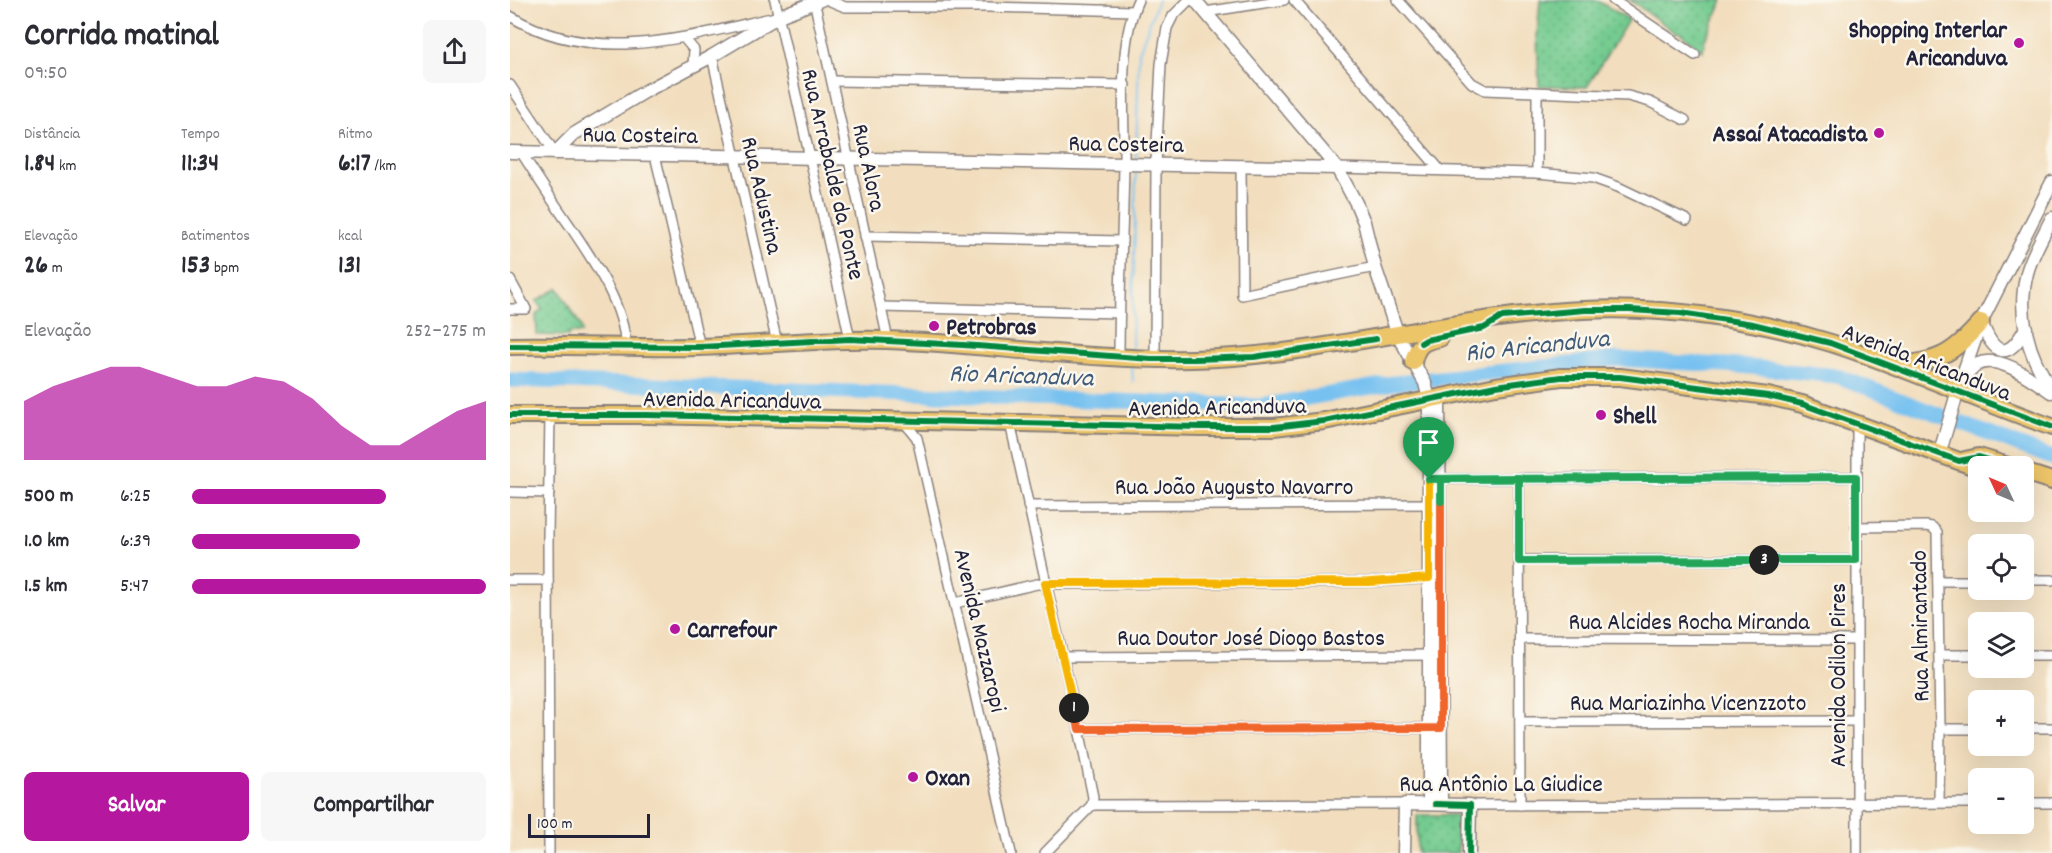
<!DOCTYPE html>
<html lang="pt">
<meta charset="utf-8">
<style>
body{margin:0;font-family:Dekko,sans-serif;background:#f7f7f7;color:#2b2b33;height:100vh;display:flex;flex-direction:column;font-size:22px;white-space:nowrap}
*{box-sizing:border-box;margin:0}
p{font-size:20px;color:#7c7c81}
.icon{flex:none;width:33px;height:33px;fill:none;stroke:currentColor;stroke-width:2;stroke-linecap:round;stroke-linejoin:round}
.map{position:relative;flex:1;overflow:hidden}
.side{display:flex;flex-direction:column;background:#fff;width:510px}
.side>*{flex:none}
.needle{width:39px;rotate:314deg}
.fabs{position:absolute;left:1458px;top:456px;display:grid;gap:12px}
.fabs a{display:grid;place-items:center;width:66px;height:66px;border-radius:9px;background:#fff;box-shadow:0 6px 24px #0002;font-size:30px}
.scale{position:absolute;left:18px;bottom:15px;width:122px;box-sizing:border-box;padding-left:6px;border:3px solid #22223b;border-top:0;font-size:16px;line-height:21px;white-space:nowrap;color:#22223b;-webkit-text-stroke:4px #fbf7ec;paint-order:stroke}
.pin{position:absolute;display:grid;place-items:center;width:51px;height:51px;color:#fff;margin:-62px -26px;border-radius:50% 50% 50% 0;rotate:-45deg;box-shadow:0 0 6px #0007}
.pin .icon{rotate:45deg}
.km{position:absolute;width:30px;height:30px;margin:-15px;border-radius:50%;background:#222;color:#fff;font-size:16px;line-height:30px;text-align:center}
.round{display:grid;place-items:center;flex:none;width:63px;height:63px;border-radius:9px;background:#f7f7f7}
.headline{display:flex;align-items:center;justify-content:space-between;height:102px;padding:0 24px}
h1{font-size:33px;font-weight:800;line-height:45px}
.figures{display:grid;grid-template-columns:repeat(3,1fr);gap:9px;height:102px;padding:6px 24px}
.figures div{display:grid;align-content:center}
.figures b{font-size:26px;font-weight:800}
.figures small{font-size:16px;font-weight:400}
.figures p{font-size:16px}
.chart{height:168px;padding:12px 24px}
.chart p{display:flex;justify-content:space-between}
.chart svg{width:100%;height:108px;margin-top:6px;fill:#b5179e;opacity:.7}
.cta{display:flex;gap:12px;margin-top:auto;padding:12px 24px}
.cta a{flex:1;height:69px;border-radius:9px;background:#b5179e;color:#fff;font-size:24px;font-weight:800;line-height:69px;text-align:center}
.cta a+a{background:#f7f7f7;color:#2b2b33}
ul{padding:0 24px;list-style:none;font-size:20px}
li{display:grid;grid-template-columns:96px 72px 1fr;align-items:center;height:45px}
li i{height:15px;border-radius:8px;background:#b5179e}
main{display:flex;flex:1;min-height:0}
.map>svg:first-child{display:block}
.park{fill:url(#park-dots);stroke:#4b7666;stroke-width:1.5}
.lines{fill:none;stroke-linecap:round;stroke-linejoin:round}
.stream{stroke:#77c1f0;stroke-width:2}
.river{stroke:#77c1f0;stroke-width:15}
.minor-casing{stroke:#8a807c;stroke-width:12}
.tertiary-casing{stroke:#8a807c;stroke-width:15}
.trunk-casing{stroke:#8a807c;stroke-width:20}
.minor{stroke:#fff;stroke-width:9}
.tertiary{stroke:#fff;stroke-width:12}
.trunk{stroke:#edc569;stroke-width:16}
.cycleway-casing{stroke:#fbf7ec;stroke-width:10}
.cycleway{stroke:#00873e;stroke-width:6}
.split-1-casing{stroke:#fff;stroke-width:12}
.split-2-casing{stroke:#fff;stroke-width:12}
.split-3-casing{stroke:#fff;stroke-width:12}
.split-4-casing{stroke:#fff;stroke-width:12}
.split-1{stroke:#f5b400;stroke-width:8}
.split-2{stroke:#f0652b;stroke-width:8}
.split-3{stroke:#22a559;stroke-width:8}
.split-4{stroke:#22a559;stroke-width:8}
.poi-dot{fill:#b5179e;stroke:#fbf7ec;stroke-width:2}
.labels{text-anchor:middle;stroke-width:5;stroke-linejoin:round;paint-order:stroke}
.poi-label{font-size:24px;font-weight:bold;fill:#22223b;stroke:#fbf7ec;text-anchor:start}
.street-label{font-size:24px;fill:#22223b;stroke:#fbf7ec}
.water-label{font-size:26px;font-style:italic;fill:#405a7a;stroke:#fbf7ec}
</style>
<main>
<section class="side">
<div class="headline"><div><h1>Corrida matinal</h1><p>09:50</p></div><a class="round"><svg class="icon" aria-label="share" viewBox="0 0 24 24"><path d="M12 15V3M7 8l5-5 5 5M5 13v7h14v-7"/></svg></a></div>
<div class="figures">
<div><p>Distância</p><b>1.84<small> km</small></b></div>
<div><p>Tempo</p><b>11:34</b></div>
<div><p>Ritmo</p><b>6:17<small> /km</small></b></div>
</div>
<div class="figures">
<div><p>Elevação</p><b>26<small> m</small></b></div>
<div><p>Batimentos</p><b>153<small> bpm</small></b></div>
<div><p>kcal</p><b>131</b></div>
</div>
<div class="chart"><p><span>Elevação</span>252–275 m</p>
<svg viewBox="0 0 160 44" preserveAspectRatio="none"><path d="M0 44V20L10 14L20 10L30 6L40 6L50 10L60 14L70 14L80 10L90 12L100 19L110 30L120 38L130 38L140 31L150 24L160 20V44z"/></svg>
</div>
<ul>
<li><b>500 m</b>6:25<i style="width:66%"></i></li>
<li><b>1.0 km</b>6:39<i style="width:57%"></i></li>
<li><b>1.5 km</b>5:47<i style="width:100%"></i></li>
</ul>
<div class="cta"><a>Salvar</a><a>Compartilhar</a></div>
</section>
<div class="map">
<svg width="1542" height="853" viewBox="0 0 1542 853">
<defs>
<pattern id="park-dots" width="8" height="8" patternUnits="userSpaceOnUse" patternTransform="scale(1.5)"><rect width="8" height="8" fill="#74cb90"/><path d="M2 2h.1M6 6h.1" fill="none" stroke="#64ae7d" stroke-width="1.8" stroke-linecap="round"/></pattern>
</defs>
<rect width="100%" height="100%" fill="#fbf7ec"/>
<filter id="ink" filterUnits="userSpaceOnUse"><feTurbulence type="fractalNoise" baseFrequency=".0167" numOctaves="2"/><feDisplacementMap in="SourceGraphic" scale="12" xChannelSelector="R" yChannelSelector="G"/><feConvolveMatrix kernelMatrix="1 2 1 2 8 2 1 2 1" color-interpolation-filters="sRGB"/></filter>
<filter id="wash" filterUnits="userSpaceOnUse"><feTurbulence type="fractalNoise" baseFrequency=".008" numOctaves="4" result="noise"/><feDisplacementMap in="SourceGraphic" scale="24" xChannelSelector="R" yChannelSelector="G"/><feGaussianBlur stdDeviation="1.35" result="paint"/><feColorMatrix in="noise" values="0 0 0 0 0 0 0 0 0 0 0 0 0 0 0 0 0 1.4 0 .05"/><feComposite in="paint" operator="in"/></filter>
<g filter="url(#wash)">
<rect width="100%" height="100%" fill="#f2debe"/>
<g class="park">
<polygon points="1030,0 1086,0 1119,19 1077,87 1029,86 1027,34"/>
<polygon points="1120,0 1213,0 1194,42 1193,51 1169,32 1166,33"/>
<polygon points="48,288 71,326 72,333 59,333 58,336 27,335 26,315 32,309 26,301"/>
<rect x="907" y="815" width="41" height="38"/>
</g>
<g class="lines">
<g class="stream">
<polyline points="626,158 629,52 648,0"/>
<polyline points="622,350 626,167"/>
<polyline points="622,365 623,383"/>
</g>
<polyline class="river" points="0,380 751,406 884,383 1106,359 1230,366 1327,376 1542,458"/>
</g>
</g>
<g filter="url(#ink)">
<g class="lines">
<defs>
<g id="minor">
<polyline points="265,0 340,339"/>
<polyline points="304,0 378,340"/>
<polyline points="318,0 335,7 478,7 623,11"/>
<polyline points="784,0 930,170"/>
<polyline points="888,0 962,83 975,90 1118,96 1140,102 1175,120"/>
<polyline points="1103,0 1185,55"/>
<polyline points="695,12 774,0"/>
<path d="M0,16C83,66 173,38 261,18"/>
<polyline points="174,38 184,50 183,66"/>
<polyline points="202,56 267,343"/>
<polyline points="322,81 615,85"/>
<polyline points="0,85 45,153"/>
<path d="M11,152C27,177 43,202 60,226C84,262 113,302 116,347"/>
<polyline points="145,155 190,347"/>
<polyline points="731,165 732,295 865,267"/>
<polyline points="827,168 1027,173 1083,178 1108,187 1177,220"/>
<polyline points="1027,173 1027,94"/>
<polyline points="355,236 612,241"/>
<polyline points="0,280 16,309 0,309"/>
<polyline points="371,307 609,313"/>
<path d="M609,357C609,293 613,228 614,164C615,112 607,47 628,0"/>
<polyline points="645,359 646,164 651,64 657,28 663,16 679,0"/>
<polyline points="394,422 407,438 501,853"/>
<polyline points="500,423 569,729 583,797 582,805"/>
<polyline points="1009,478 1010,805"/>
<polyline points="924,479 1346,477"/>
<polyline points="0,492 39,493"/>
<polyline points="518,506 924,504"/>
<polyline points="1346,527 1416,526 1422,527 1427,532 1430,729 1429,802"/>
<polyline points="1009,560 1346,560"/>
<polyline points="0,580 38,580"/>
<polyline points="1514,580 1542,580"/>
<polyline points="1428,581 1468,581"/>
<polyline points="445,603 527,584 860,582 923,578"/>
<polyline points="1011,639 1347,640"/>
<polyline points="1429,655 1468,655"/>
<polyline points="1514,655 1542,655"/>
<polyline points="552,657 924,655"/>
<polyline points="1010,722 1346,721"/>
<polyline points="1514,728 1542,728"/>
<polyline points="569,729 924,728"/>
<polyline points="1430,729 1468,729"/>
<polyline points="1514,803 1542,803"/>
<polyline points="582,805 895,804"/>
<polyline points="960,805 1468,803"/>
<polyline points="39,853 38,535 40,416"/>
<polyline points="535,853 582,805"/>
<polyline points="1347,853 1347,424"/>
</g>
<g id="tertiary">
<polyline points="685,0 827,168 846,203 854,222 865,267 888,335 915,383 919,399 919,804"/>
<polyline points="0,152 827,168"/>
<polyline points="45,153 64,134 136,91 202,56 269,16 311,0"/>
<path d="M1542,218C1533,236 1522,254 1517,273C1507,312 1517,357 1542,388"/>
<path d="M1471,322C1484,355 1497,362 1516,328"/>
<path d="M1454,377C1459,373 1463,367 1468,364C1490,354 1523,380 1541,392"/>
<polyline points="929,397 931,804"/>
<polyline points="1429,455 1451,380 1471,322 1542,182"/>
<polyline points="894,853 895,804 960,805 959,853"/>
</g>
<g id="trunk">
<path d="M0,346C63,345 126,348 189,347C252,345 314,338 377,340C479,344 581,361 683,359C815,356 942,316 1073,310C1154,306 1244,319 1321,343C1396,367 1468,401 1542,427"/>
<path d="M903,362C907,345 912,341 930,338"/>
<path d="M1388,365C1429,362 1444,353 1471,322"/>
<polyline points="0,415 137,415 690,427 764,427 814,421 986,386 1051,377 1110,377 1258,396 1292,404 1468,468"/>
<polyline points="1455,460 1469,457 1498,466"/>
<polyline points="1514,472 1542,481"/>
</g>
</defs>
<use href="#minor" class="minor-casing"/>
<use href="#tertiary" class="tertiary-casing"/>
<use href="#trunk" class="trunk-casing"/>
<use href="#minor" class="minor"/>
<use href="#tertiary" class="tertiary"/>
<use href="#trunk" class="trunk"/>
<defs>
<g id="cycleway">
<polyline points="911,343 916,340 974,328 992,317 1004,316 1075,310 1120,310 1170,313 1243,324 1320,343 1542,427"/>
<polyline points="0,346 190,347 340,339 453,345 641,359 685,359 744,357 866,339"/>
<polyline points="0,415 137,415 690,427 764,427 814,421 986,386 1051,377 1110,377 1258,396 1292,404 1449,461 1469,457 1498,466"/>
<polyline points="925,804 960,805 959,853"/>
</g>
</defs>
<use href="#cycleway" class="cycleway-casing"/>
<use href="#cycleway" class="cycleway"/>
</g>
</g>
<g class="lines" filter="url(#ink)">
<defs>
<polyline id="split-1" points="564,708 535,583 860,582 919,578 919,479"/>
<polyline id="split-2" points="564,708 569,729 931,728 931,501"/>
<polyline id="split-3" points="931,501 931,479 1346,477 1346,560 1254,560"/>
<polyline id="split-4" points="919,479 1009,478 1009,561 1254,560"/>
</defs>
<use href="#split-1" class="split-1-casing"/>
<use href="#split-2" class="split-2-casing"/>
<use href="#split-3" class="split-3-casing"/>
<use href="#split-4" class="split-4-casing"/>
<use href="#split-1" class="split-1"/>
<use href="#split-2" class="split-2"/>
<use href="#split-3" class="split-3"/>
<use href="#split-4" class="split-4"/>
</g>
<g class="poi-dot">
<circle cx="1509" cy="43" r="6"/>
<circle cx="1369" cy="133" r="6"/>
<circle cx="424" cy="326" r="6"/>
<circle cx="1091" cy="415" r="6"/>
<circle cx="165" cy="629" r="6"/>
<circle cx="403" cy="777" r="6"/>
</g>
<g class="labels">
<g class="poi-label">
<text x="1497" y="37" text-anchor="end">Shopping Interlar<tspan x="1497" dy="28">Aricanduva</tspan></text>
<text x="1357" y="141" text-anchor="end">Assaí Atacadista</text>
<text x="436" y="334">Petrobras</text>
<text x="1103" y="423">Shell</text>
<text x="177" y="637">Carrefour</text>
<text x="415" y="785">Oxan</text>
</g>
<g class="street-label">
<text transform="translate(130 134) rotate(1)" y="8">Rua Costeira</text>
<text transform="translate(616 143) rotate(1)" y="8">Rua Costeira</text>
<text transform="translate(360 167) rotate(78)" y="8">Rua Alora</text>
<text transform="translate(324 174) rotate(77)" y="8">Rua Arrabalde da Ponte</text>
<text transform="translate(253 195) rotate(77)" y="8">Rua Adustina</text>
<text transform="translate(1417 361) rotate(21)" y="8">Avenida Aricanduva</text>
<text transform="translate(222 399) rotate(1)" y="8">Avenida Aricanduva</text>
<text transform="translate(707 406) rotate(-1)" y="8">Avenida Aricanduva</text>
<text x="724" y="494">Rua João Augusto Navarro</text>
<text x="1179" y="629">Rua Alcides Rocha Miranda</text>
<text transform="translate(1409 626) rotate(-91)" y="8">Rua Almirantado</text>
<text transform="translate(471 630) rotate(77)" y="8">Avenida Mazzaropi</text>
<text x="741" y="645">Rua Doutor José Diogo Bastos</text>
<text transform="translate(1327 675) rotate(-90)" y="8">Avenida Odilon Pires</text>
<text x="1178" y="710">Rua Mariazinha Vicenzzoto</text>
<text x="991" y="791">Rua Antônio La Giudice</text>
</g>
<g class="water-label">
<text transform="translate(1027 344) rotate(-6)" y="9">Rio Aricanduva</text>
<text transform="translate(511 374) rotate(2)" y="9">Rio Aricanduva</text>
</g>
</g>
</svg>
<div class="fabs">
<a><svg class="needle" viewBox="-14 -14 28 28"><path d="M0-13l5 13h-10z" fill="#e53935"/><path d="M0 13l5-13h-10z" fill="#7c7c81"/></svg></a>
<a><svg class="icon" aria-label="locate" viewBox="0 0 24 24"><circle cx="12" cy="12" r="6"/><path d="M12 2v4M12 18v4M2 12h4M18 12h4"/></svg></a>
<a><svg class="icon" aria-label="layers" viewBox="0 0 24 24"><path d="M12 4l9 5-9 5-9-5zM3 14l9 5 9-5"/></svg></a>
<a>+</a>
<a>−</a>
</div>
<div class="scale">100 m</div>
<div class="pin" style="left:919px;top:479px;background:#1e9e55"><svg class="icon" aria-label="arrive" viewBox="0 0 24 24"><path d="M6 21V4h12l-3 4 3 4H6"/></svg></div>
<b class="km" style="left:564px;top:708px">1</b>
<b class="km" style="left:1254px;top:560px">3</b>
</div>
</main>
